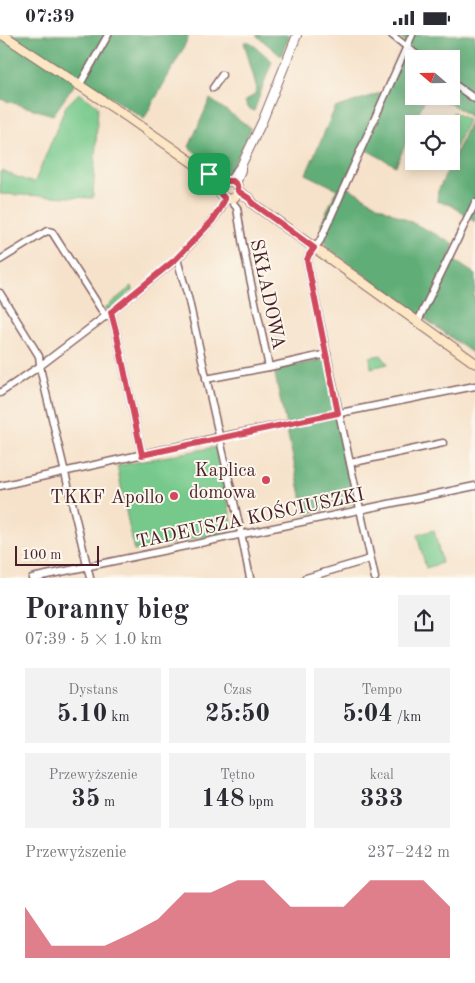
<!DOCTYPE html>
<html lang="pl">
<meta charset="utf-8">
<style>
body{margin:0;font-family:"Old Standard TT",serif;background:#f2f2f3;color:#2b2b33;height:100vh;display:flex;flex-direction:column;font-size:19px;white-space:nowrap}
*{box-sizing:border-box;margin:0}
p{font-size:16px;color:#7c7c81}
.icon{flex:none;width:28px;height:28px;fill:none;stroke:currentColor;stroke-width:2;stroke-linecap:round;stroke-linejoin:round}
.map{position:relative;height:543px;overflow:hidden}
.details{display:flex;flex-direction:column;background:#fff;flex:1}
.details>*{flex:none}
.needle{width:32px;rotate:290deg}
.tools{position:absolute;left:405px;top:15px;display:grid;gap:10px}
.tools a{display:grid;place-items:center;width:55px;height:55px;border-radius:0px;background:#fff;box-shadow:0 2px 12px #0003;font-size:25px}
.scale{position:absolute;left:15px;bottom:12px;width:84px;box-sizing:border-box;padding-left:5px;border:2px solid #4a1f2b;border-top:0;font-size:14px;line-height:18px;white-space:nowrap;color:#4a1f2b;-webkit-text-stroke:4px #fbf7ec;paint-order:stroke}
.pin{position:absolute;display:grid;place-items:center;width:42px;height:42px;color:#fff;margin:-21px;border-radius:10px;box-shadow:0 2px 8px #0006}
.round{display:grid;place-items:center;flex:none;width:52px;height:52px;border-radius:0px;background:#f2f2f3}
.head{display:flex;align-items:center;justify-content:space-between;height:85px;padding:0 25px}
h1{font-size:28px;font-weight:800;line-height:38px}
.metrics{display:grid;grid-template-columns:repeat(3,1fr);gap:8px;height:85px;padding:5px 25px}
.metrics div{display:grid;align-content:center;border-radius:0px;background:#f2f2f3;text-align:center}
.metrics b{font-size:25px;font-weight:800}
.metrics small{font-size:14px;font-weight:400}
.metrics p{font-size:14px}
.chart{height:140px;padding:10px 25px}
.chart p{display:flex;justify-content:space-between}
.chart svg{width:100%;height:90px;margin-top:5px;fill:#d1495b;opacity:.7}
.status{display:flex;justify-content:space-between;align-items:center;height:35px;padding:0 25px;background:#fff;direction:ltr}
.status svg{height:14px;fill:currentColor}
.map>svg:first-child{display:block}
.green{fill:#76c98b;stroke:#60745b}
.forest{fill:#60ad77;stroke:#556651}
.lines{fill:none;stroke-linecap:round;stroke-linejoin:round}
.minor-casing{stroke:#866363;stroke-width:9}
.tertiary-casing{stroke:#866363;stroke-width:10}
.secondary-casing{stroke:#866363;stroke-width:11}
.minor{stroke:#fff;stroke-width:6}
.tertiary{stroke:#fff;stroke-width:8}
.secondary{stroke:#fce6c4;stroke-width:9}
.route-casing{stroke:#fff;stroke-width:10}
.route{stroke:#d1495b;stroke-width:6}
.poi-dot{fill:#d1495b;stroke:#fbf7ec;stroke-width:2}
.labels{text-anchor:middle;stroke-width:4;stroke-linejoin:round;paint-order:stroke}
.street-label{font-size:19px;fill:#4a1f2b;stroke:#fbf7ec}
.poi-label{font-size:19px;fill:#4a1f2b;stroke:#fbf7ec;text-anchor:end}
</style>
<div class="status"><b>07:39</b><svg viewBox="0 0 49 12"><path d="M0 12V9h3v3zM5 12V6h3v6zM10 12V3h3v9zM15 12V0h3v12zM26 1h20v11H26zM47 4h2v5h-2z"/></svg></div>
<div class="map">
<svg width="475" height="543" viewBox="0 0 475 543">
<rect width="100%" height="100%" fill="#fbf7ec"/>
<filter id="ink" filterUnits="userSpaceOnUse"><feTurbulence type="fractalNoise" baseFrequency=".02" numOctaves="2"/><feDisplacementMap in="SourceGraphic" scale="10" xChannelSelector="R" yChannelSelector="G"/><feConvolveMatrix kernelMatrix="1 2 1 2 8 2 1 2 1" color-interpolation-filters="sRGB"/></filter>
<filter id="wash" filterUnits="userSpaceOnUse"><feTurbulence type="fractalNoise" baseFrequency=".0096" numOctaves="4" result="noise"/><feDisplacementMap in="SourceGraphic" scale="20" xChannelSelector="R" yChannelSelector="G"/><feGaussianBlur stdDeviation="1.12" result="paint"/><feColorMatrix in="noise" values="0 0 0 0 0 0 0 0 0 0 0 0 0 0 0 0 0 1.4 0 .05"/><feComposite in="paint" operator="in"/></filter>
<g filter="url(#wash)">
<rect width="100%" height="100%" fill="#f6e2ca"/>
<g class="green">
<polygon points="79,58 98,71 93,163 0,159 0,137 2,136 30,147 34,147 36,144 66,71"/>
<polygon points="453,77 468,85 454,115 451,113 451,89 448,89"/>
<polygon points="132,251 133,255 111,274 108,275 104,274"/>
<polygon points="381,320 388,329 371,333 370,322"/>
<polygon points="215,412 233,491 230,497 134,516 117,431"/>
<polygon points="434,495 442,528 426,533 417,500"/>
</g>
<g class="forest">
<polygon points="0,0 189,0 183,14 144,84 80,42 53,80 0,64"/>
<polygon points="256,0 290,0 281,21"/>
<polygon points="397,0 475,0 475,187 451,170 437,166 438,156 472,83 456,72 433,61 451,61 451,24 414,24 414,61 426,61 396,131 361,112 344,150 379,171 455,209 449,222 475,239 475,257 473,261 475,262 475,320 326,212 321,189 337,154 306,139 335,73 383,57 406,8"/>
<polygon points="244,7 250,7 272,26 254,76 247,72 245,66 254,60 257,54"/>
<polygon points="210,64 251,93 230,137 227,140 221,139 189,112"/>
<polygon points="325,324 356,468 305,479 274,335"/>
</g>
</g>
<g filter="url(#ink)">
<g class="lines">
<defs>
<g id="minor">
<polyline points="392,0 422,24"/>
<polyline points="451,47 475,64"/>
<polyline points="79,51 108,0"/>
<polyline points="213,53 222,40"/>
<polyline points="230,164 237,173 243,211 269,332"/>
<polyline points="177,224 188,262 241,498 250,543"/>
<polyline points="0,225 47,196 52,197 106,282"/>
<polyline points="0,258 39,321 41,337 90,543"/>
<polyline points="111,277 116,296 142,420"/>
<polyline points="418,286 475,168"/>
<polyline points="206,344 269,332 327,319"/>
<polyline points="0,358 40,331 111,277 177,224 212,186 221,174 225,164"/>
<polyline points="350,428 443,408"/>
<polyline points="0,451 220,402 475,351"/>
<polyline points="32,543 475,451"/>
<polyline points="306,543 370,524"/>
<polyline points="375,543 350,428 339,378 307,225 309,220 320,206 412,0"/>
</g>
<g id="tertiary">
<polyline points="230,146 240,132"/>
<polyline points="236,149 241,135 241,131 262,87 297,0"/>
</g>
<g id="secondary">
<polyline points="3,0 129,83 209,139 214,140 225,147"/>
<circle cx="229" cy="155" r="9"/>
<polyline points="238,156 250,164 252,168 475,328"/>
</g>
</defs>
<use href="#minor" class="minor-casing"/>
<use href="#tertiary" class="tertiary-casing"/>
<use href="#secondary" class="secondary-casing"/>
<use href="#minor" class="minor"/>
<use href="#tertiary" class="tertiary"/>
<use href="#secondary" class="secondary"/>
</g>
</g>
<g class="lines" filter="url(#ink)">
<defs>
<polygon id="route" points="209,139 214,140 225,146 233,146 237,150 238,156 250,164 252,168 314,213 309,220 307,225 338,378 142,420 116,296 111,277 176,224 212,186 220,174 225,164 220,158 220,152 211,144"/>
</defs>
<use href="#route" class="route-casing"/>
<use href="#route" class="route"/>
</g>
<g class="poi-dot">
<circle cx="266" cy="445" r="5"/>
<circle cx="174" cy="461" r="5"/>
</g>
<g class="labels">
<g class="street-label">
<text transform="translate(269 259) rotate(78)" y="7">SKŁADOWA</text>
<text transform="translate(250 482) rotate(-12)" y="7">TADEUSZA KOŚCIUSZKI</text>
</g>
<g class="poi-label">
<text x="256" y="441">Kaplica<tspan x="256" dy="22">domowa</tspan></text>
<text x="164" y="468">TKKF Apollo</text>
</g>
</g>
</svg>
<div class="tools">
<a><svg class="needle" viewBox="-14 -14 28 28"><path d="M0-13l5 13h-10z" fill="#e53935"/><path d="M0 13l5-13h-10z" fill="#7c7c81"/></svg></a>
<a><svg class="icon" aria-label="locate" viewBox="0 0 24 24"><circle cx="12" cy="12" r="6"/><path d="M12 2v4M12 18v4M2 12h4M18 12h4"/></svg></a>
</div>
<div class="scale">100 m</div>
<div class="pin" style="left:209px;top:139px;background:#1e9e55"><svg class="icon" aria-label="arrive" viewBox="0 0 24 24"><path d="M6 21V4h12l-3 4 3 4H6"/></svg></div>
</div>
<section class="details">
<div class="head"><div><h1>Poranny bieg</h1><p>07:39 · 5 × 1.0 km</p></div><a class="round"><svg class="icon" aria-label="share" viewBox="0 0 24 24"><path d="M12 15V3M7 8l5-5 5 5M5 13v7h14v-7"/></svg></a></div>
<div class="metrics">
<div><p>Dystans</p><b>5.10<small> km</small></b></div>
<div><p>Czas</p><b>25:50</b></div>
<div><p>Tempo</p><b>5:04<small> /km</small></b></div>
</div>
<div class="metrics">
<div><p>Przewyższenie</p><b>35<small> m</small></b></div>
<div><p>Tętno</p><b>148<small> bpm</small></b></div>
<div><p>kcal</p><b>333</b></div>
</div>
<div class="chart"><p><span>Przewyższenie</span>237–242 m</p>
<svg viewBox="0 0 160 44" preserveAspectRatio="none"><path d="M0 44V19L10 38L20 38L30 38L40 32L50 25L60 12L70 12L80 6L90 6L100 19L110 19L120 19L130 6L140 6L150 6L160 19V44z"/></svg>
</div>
</section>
